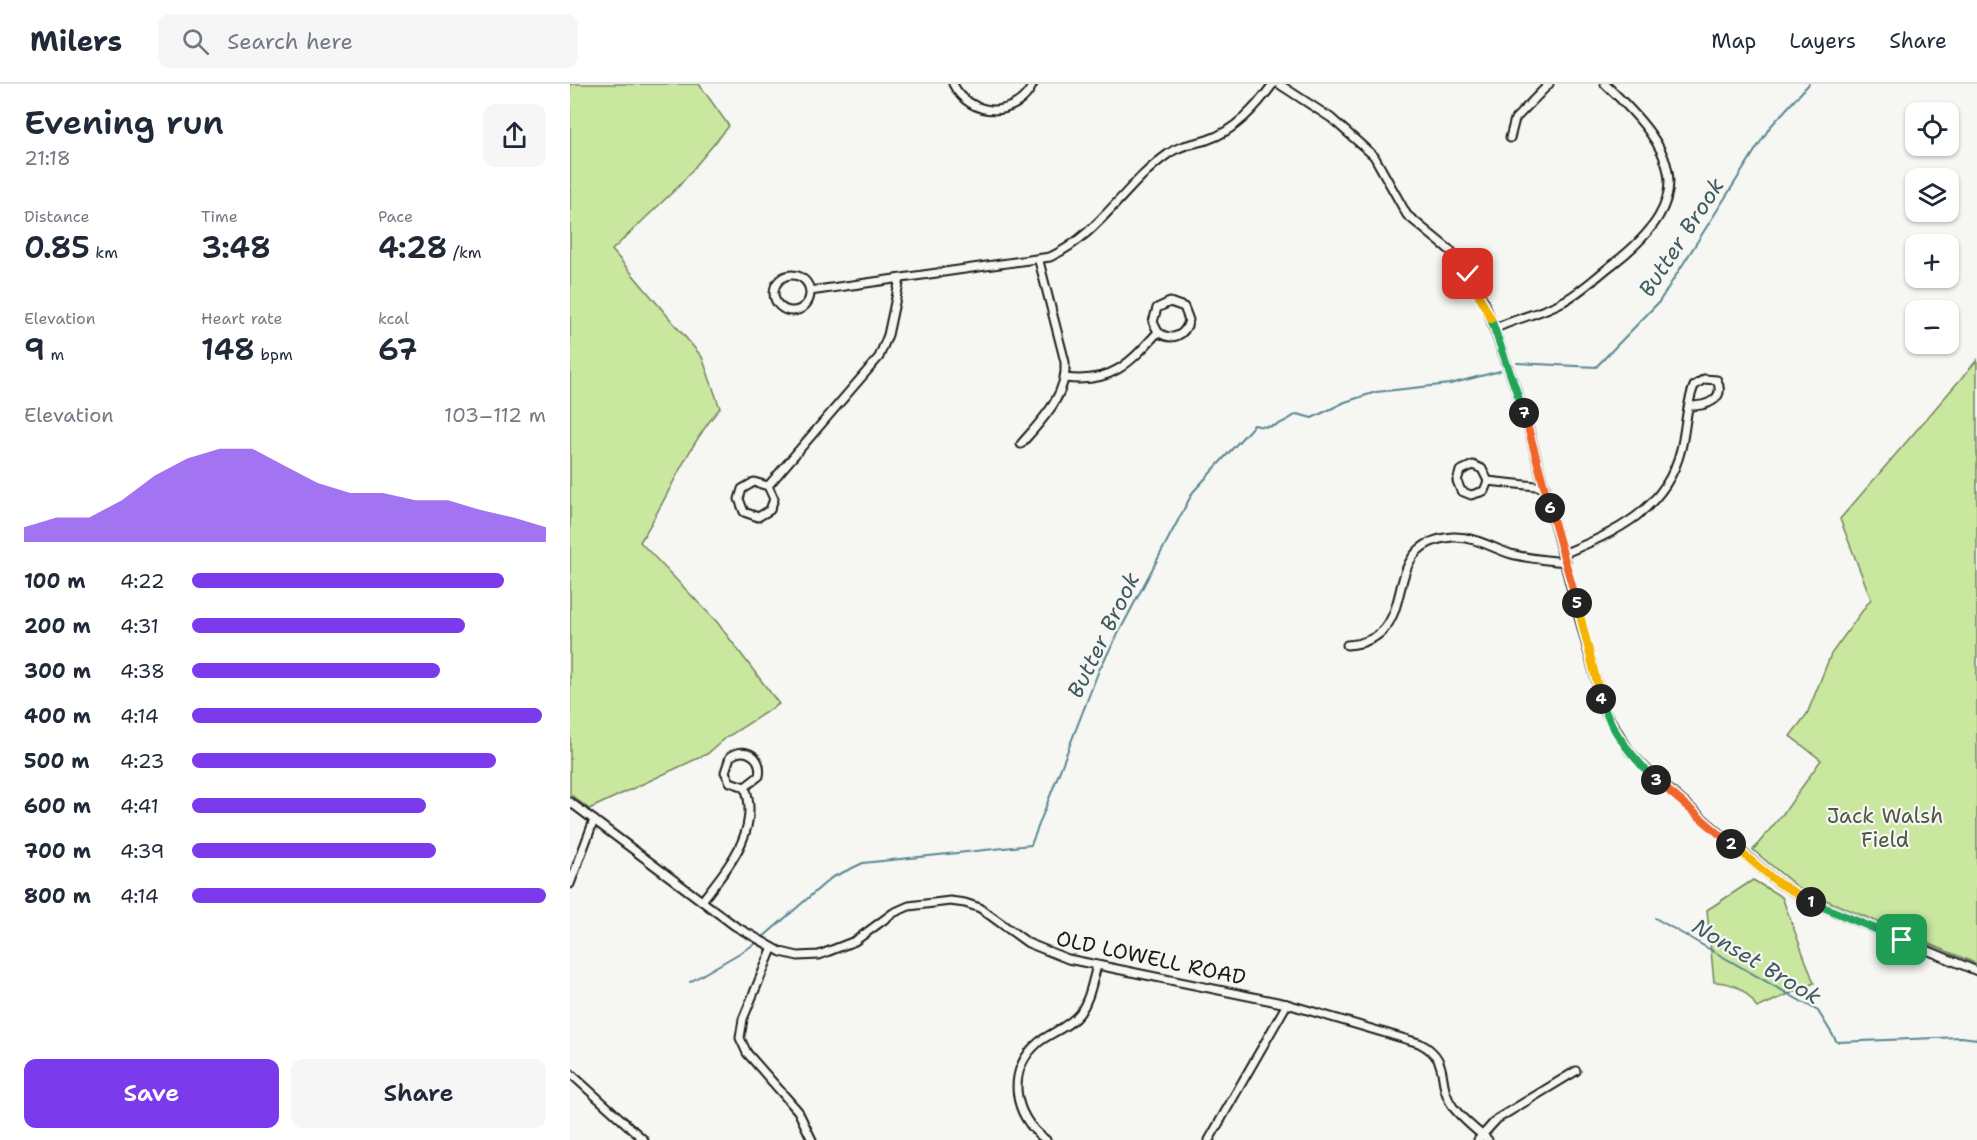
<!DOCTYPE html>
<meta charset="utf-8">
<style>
body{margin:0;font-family:"Shantell Sans",sans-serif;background:#f6f6f7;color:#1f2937;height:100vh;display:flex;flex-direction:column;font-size:22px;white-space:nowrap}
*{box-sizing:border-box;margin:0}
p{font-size:20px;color:#747a83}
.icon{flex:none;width:33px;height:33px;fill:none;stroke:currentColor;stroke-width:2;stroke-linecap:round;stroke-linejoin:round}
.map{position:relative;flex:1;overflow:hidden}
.sheet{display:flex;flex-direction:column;background:#fff;width:570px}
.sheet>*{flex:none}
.fabs{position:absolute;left:1335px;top:18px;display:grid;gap:12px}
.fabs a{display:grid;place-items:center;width:54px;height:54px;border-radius:12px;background:#fff;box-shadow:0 2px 4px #0004;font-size:30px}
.pin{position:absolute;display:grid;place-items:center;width:51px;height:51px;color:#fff;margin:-26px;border-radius:12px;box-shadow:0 3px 9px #0006}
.km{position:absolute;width:30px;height:30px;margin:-15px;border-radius:50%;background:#222;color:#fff;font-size:16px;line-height:30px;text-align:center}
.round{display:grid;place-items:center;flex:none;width:63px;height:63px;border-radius:12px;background:#f6f6f7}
.head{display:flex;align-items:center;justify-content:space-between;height:102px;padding:0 24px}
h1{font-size:33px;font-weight:600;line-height:45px}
.stats{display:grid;grid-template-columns:repeat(3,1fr);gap:9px;height:102px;padding:6px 24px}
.stats div{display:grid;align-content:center}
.stats b{font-size:30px;font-weight:600}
.stats small{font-size:16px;font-weight:400}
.stats p{font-size:16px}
.chart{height:168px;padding:12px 24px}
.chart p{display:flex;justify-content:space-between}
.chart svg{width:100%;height:108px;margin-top:6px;fill:#7c3aed;opacity:.7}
.primary-button{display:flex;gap:12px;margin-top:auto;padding:12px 24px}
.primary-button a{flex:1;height:69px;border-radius:12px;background:#7c3aed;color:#fff;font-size:24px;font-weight:600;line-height:69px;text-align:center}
.primary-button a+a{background:#f6f6f7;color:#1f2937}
ul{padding:0 24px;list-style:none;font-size:20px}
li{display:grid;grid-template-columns:96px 72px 1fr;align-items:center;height:45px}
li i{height:15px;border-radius:8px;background:#7c3aed}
header{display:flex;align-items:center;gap:36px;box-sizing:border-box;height:84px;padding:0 30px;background:#fff;border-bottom:2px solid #e0e1e3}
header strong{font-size:28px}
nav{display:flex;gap:33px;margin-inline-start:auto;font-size:21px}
.search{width:420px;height:54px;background:#f6f6f7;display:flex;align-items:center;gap:15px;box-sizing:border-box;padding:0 21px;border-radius:12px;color:#747a83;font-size:22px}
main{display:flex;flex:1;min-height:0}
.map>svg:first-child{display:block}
.green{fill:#c9e79e;stroke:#72825d;stroke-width:1.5}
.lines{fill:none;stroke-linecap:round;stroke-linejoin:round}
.stream{stroke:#598692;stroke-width:2}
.street-casing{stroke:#1c1c1c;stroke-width:11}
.street{stroke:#f6f6f2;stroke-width:7}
.split-1-casing{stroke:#fff;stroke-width:12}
.split-2-casing{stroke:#fff;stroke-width:12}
.split-3-casing{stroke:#fff;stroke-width:12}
.split-4-casing{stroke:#fff;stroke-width:12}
.split-5-casing{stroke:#fff;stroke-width:12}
.split-6-casing{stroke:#fff;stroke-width:12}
.split-7-casing{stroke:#fff;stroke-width:12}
.split-8-casing{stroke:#fff;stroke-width:12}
.split-9-casing{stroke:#fff;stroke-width:12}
.split-1{stroke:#22a559;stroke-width:8}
.split-2{stroke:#f5b400;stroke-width:8}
.split-3{stroke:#f0652b;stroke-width:8}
.split-4{stroke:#22a559;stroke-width:8}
.split-5{stroke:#f5b400;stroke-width:8}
.split-6{stroke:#f0652b;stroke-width:8}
.split-7{stroke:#f0652b;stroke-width:8}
.split-8{stroke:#22a559;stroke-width:8}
.split-9{stroke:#f5b400;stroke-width:8}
.labels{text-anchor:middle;stroke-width:4.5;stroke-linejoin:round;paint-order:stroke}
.park-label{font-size:21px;fill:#505943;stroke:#f6f6f2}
.street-label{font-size:21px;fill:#1c1c1c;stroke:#f6f6f2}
.water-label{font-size:22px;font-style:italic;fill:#3f5a61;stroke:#f6f6f2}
</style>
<header>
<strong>Milers</strong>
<div class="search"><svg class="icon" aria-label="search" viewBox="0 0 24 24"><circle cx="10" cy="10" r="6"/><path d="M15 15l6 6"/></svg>Search here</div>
<nav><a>Map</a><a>Layers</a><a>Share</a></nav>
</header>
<main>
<section class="sheet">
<div class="head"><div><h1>Evening run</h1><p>21:18</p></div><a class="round"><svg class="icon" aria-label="share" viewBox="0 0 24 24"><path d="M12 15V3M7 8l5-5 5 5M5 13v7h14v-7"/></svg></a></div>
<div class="stats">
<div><p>Distance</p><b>0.85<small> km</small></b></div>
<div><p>Time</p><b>3:48</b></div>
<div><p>Pace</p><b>4:28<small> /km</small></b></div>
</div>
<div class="stats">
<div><p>Elevation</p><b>9<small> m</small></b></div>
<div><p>Heart rate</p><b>148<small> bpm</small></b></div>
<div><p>kcal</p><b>67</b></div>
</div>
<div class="chart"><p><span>Elevation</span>103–112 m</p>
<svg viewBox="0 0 160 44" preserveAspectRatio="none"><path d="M0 44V38L10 34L20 34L30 27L40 17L50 10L60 6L70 6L80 13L90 20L100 24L110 24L120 27L130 27L140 31L150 34L160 38V44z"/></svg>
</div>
<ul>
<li><b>100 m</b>4:22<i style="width:88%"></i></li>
<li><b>200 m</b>4:31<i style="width:77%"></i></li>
<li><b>300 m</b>4:38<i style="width:70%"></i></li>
<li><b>400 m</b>4:14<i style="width:99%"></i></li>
<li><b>500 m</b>4:23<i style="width:86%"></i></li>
<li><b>600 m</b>4:41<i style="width:66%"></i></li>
<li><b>700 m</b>4:39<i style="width:69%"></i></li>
<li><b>800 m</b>4:14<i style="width:100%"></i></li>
</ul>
<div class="primary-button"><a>Save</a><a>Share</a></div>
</section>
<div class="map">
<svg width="1407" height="1056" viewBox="0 0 1407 1056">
<rect width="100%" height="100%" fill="#f6f6f2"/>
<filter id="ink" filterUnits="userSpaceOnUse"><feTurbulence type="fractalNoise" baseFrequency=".0167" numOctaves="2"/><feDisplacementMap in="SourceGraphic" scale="12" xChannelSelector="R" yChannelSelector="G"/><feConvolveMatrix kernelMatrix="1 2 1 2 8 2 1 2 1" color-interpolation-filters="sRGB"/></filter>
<g filter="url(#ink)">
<g class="green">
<path d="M0,0H129L159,42L109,102L42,166L132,273L150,324C116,364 98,414 70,458L147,538L209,620L157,653L137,670L19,725L0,710Z"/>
<polygon points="1407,276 1407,880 1230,805 1183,766 1216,726 1251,676 1220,652 1237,630 1261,570 1301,515 1270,435"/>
<path d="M1183,796L1212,813L1244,899L1187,924C1178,907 1163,898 1144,898L1137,826Z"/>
</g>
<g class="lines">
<g class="stream">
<polyline points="947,279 1026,283 1089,218 1200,43 1239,0"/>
<polyline points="1085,834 1248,927 1267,958 1391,953 1407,955"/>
<path d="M192,854L261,794L293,779L461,761L529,586L623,408L684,341C702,346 711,340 727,330L742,334L775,318L806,308L880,300L930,287"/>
<polyline points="120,898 185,860"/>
</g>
<defs>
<g id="street">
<path d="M383,0C400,34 447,35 463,0"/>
<polyline points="709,0 761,34 804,72 837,131 882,168 914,217 954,328 1034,626 1060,668 1084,693 1207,798 1239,817 1407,887"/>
<polyline points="940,54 945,35 979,0"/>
<circle cx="222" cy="209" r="18"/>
<path d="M240,207L480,173C529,151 555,100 598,70C609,61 624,60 637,56C665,47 686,23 703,0"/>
<path d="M924,245C946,234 970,230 992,218C1010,209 1027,192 1043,180C1131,112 1105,66 1035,0"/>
<path d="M495,294C541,300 559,280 588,248C602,258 615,252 619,236L614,223L600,218L587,224L583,238L588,248"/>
<path d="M451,360C471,337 498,311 495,278L469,177"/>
<polyline points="918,397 912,385 903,381 890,387 887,397 891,407 901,411 914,407 918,397 975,403"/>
<polyline points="198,402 204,415 200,426 188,433 174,428 169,415 172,405 184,398 198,402 309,273 318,251 330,195"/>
<path d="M993,470C1046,448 1096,426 1111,365C1116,345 1116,321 1124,302L1134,295L1147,296C1156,316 1136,322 1120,322"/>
<path d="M777,561C858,555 802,459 883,453C904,452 922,464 941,470C959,475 977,476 996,478"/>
<path d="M0,718L165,842L211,868L228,872L249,871L285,857L323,829L339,822L380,817L395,819L410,824L458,859L498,875L717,920L849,959C883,976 865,998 883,1023C892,1035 906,1046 918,1056"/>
<polyline points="0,800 24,736"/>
<path d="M132,817C157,784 191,747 175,703L160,698L155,688L160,673C175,661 193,673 189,692L175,703"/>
<polyline points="202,865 173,935 170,954 177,969 228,1027 242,1056"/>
<polyline points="0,989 74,1056"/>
<path d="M476,1056C443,1033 435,986 469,958C482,948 499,943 510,929C520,915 522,898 527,882"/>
<polyline points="639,1056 717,920"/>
<polyline points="908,1056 927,1035 1006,987"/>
</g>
</defs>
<use href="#street" class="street-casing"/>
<use href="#street" class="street"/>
</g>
</g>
<g class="lines" filter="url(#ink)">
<defs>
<polyline id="split-1" points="1241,818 1332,856"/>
<polyline id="split-2" points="1161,760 1207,798 1241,818"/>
<polyline id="split-3" points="1086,696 1161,760"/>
<path id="split-4" d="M1031,615C1040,646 1063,674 1086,696"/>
<polyline id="split-5" points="1007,519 1031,615"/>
<polyline id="split-6" points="980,424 1007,519"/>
<polyline id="split-7" points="954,329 980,424"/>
<polyline id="split-8" points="921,235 954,329"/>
<polyline id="split-9" points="898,190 921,235"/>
</defs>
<use href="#split-1" class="split-1-casing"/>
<use href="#split-2" class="split-2-casing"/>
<use href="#split-3" class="split-3-casing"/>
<use href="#split-4" class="split-4-casing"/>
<use href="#split-5" class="split-5-casing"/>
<use href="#split-6" class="split-6-casing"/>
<use href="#split-7" class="split-7-casing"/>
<use href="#split-8" class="split-8-casing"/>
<use href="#split-9" class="split-9-casing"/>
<use href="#split-1" class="split-1"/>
<use href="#split-2" class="split-2"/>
<use href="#split-3" class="split-3"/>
<use href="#split-4" class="split-4"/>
<use href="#split-5" class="split-5"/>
<use href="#split-6" class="split-6"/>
<use href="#split-7" class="split-7"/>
<use href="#split-8" class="split-8"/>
<use href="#split-9" class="split-9"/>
</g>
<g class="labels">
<g class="park-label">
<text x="1315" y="739">Jack Walsh<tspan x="1315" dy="24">Field</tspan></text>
</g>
<g class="street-label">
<text transform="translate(581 874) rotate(12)" y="7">OLD LOWELL ROAD</text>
</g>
<g class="water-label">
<text transform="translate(1111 153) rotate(-57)" y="8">Butter Brook</text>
<text transform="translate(533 551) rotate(-64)" y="8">Butter Brook</text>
<text transform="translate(1187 877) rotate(31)" y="8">Nonset Brook</text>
</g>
</g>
</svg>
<div class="fabs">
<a><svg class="icon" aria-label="locate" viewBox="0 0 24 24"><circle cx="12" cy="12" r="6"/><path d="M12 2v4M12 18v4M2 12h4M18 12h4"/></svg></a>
<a><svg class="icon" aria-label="layers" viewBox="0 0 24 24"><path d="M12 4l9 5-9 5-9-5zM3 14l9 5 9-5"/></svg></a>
<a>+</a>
<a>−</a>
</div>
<div class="pin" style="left:1332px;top:856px;background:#1e9e55"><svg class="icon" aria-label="arrive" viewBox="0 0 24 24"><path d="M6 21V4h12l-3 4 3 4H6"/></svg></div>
<div class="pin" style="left:898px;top:190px;background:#d93025"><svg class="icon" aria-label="check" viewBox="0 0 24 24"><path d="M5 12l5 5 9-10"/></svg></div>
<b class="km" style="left:1241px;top:818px">1</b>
<b class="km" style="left:1161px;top:760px">2</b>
<b class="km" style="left:1086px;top:696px">3</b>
<b class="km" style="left:1031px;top:615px">4</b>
<b class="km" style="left:1007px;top:519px">5</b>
<b class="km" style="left:980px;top:424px">6</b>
<b class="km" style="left:954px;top:329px">7</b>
</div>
</main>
